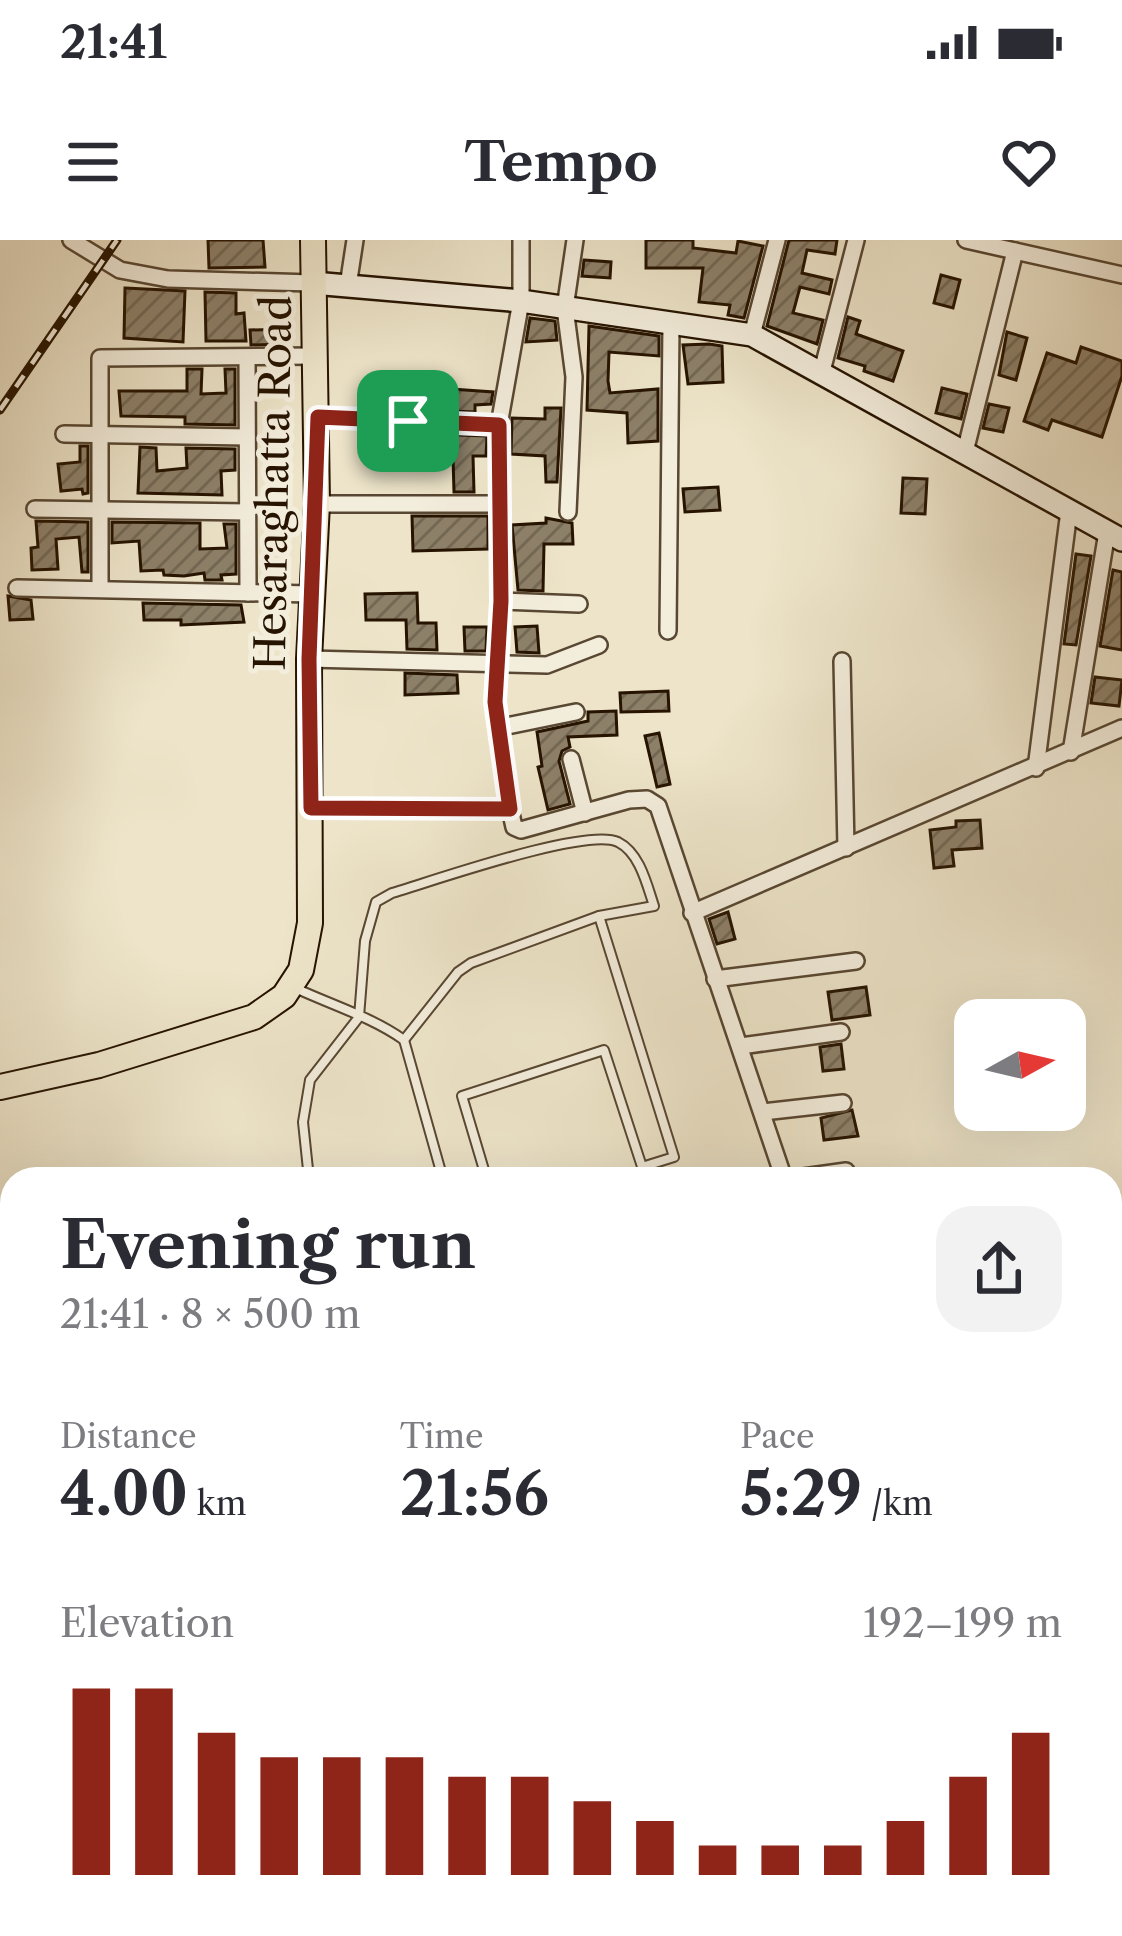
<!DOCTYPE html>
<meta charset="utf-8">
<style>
body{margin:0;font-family:"Libre Caslon Text",serif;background:#f2f2f3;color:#2b2b33;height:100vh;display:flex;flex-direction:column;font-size:45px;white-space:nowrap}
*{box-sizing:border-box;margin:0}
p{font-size:39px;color:#7c7c81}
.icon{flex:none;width:66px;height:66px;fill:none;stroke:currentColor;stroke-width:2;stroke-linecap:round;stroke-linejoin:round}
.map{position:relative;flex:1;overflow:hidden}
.side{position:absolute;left:0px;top:927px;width:1122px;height:771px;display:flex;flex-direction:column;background:#fff;border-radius:36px 36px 0 0;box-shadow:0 12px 48px #0002}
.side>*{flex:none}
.needle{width:78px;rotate:82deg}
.buttons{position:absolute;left:954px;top:759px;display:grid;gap:24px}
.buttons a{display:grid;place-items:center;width:132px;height:132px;border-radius:24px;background:#fff;box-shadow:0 12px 48px #0002;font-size:60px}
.pin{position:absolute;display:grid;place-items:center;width:102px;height:102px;color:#fff;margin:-51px;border-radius:24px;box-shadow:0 6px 18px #0006}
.round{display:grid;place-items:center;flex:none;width:126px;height:126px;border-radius:36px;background:#f2f2f3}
.head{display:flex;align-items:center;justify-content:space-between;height:204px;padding:0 60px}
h1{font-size:66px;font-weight:700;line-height:90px}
.stats{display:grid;grid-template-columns:repeat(3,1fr);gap:18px;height:204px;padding:12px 60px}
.stats div{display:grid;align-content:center}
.stats b{font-size:60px;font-weight:700}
.stats small{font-size:33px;font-weight:400}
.stats p{font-size:33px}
.chart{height:336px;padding:24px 60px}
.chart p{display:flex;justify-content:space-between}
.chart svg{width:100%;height:216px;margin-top:12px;stroke:#8f2418;stroke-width:6}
.status{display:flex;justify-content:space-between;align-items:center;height:84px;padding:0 60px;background:#fff;direction:ltr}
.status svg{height:33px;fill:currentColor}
header{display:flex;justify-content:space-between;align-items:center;height:156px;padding:0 60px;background:#fff;font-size:54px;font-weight:700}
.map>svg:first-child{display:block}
.building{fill:url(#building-hatch);stroke:#261300;stroke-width:3}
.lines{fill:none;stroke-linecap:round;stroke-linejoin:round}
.lane-casing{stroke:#584732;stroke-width:12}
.street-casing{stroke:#584732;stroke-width:20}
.secondary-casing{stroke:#261300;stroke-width:26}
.primary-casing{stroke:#261300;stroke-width:28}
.lane{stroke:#f3eddc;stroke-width:8}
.street{stroke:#f3eddc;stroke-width:15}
.secondary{stroke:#f3eddc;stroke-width:21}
.primary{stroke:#ede4c9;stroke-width:24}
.rail-casing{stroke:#261300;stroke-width:9}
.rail{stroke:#f3eddc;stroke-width:4.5;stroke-dasharray:14;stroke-linecap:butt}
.route-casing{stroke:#fff;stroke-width:24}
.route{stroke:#8f2418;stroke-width:15}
.labels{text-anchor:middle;stroke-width:10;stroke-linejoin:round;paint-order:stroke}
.street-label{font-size:42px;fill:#261300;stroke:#f3eddc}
</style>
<div class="status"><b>21:41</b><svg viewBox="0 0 49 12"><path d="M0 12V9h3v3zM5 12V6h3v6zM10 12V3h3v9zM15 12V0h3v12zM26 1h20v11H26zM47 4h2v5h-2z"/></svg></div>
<header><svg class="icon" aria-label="menu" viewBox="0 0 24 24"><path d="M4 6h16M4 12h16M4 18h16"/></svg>Tempo<svg class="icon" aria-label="heart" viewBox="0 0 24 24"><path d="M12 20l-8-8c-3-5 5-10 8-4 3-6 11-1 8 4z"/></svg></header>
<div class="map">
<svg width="1122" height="1696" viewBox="0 0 1122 1696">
<defs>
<pattern id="building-hatch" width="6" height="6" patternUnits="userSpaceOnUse" patternTransform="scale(3)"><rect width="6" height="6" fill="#8d8069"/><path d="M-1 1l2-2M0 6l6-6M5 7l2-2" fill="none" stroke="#736854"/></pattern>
</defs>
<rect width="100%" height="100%" fill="#ede4c9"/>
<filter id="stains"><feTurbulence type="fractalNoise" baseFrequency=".00167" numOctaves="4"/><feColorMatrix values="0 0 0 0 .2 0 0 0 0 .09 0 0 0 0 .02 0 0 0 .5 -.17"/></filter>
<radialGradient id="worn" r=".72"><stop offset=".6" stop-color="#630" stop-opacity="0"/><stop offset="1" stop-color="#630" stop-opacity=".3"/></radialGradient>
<g class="building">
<polygon points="208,0 263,0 265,27 209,28"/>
<polygon points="646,0 693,0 693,8 736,13 738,1 763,6 744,78 728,75 730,65 699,62 703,28 646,28"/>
<polygon points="789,0 837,0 835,14 807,10 802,33 832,40 829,54 800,47 793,73 823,80 817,104 767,86"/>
<polygon points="584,20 611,22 610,38 582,36"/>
<polygon points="941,35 960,40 953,68 934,63"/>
<polygon points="125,48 185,51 183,102 124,98"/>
<polygon points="205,52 236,53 236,74 244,73 246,101 206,101"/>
<polygon points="848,77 860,81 856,94 903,111 893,141 864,131 865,126 838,118"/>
<polygon points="530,78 555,81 557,100 526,102"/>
<polygon points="589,86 659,96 659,116 609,112 608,141 610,153 658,149 658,201 628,203 627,173 587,170"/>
<polygon points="286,89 286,104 251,105 250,90"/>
<polygon points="1007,92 1027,98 1016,140 999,135"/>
<polygon points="709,104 722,106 723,142 688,144 683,105"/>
<polygon points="1081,107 1122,121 1122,136 1102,197 1052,180 1048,190 1024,181 1047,113 1076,123"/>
<polygon points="187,129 202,129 201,154 226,153 225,129 235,129 235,185 185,184 185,177 121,176 119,151 187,151"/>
<polygon points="942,148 967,154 961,179 936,173"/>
<polygon points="451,149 493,152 491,164 475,165 475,172 451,171"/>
<polygon points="989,164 1009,168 1003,192 983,188"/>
<polygon points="545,168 561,168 557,242 546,242 545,216 511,214 512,178 545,179"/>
<polygon points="430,194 487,196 486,216 473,216 474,252 454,252 453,217 431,216"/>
<polygon points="80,206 88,206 88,253 83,254 82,249 61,251 58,224 80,222"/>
<polygon points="140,207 156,208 157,231 187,228 186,208 235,209 235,230 221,231 222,255 138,253"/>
<polygon points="903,238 927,239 925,274 901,273"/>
<polygon points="718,247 720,270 685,272 683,249"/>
<polygon points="412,276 488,276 488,309 413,311"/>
<polygon points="546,278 572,283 573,304 544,304 543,351 518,350 512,285 546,283"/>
<polygon points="36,281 88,282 88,332 82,332 79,297 56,299 58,329 32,330 31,308 38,307"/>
<polygon points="112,282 200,283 200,309 227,308 224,284 236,284 236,334 221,335 222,340 205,340 204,333 184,336 164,335 163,330 141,331 139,301 112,303"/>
<polygon points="1076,314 1091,316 1076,405 1064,404"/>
<polygon points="1113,330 1122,332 1122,410 1100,406"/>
<polygon points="417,353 418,383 436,383 437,410 407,409 406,380 366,380 365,354"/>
<polygon points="8,356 31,360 33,379 10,380"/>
<polygon points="143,363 241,365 244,382 181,385 181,380 144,380"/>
<polygon points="537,386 539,413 517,412 515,387"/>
<polygon points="464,387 487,387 486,411 465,411"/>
<polygon points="405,433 457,435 458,453 405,455"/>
<polygon points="1095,437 1122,440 1119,466 1091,463"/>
<polygon points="668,451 669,471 621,472 620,453"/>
<polygon points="616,471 617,495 568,497 570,507 562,511 559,521 570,564 548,570 538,527 542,526 537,492 588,481 588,472"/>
<polygon points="659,493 670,544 657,547 645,496"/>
<polygon points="980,580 982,608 952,610 954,626 934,628 930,590 956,587 956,581"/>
<polygon points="728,672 735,699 717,704 709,679"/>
<polygon points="866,747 870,775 832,780 828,752"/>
<polygon points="841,804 844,829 823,831 820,807"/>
<polygon points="852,870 858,896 824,900 821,878"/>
</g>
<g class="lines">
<defs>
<g id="lane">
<polyline points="599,676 674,917 642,927"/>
<path d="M293,747C329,764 372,777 404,800L458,732L471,723L599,676L654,666C647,645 640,613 618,602C586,587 433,641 392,653L376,662L365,701L359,777L310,840L303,882L309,939"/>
<polyline points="404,800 443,939"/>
<polyline points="481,939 484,930 462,856 604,810 646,939"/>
</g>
<g id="street">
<polyline points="71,0 120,30 168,39 313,43"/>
<polyline points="966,0 1122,35"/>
<polyline points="348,46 355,0"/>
<polyline points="752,95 777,0"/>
<polyline points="247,118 248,353"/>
<polyline points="821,135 856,0"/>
<polyline points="318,177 499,185"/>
<polyline points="64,194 247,197"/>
<polyline points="965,212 1015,11"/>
<polyline points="317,264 498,264"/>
<polyline points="35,269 248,272"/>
<polyline points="568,272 574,137 565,68 575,0"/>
<polyline points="17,348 311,354"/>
<polyline points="100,348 100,118 315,116"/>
<polyline points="501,361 579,364"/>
<polyline points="668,391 671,85"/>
<polyline points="309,419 547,425 599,405"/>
<polyline points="842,421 846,608"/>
<polyline points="497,488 576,472"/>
<polyline points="1071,512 1107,292"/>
<polyline points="571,519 585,573"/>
<polyline points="1036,528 1069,271"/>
<polyline points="311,568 510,569 514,587 521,590 629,560 647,559 658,566 784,939"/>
<polyline points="510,569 495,462 501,361 499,185 521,61 521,0"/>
<polyline points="692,673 1122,488"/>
<polyline points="715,739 856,721"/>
<polyline points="741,806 841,792"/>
<polyline points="763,872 843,863"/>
<polyline points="789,939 846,931"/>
<polyline points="1110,1483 1122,1485"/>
<polyline points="1110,1683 1116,1654"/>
<polyline points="118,1686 365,1686"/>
<polyline points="76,1696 80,1686"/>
<polyline points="741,1696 743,1686"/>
<polyline points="1032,1696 1034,1686"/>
</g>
<polyline id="secondary" points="313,43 521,61 752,95 1122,300"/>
<polyline id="primary" points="0,847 99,825 254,777 284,756 301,730 310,683 309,419 317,264 313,0"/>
</defs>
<use href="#lane" class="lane-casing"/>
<use href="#street" class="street-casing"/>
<use href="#secondary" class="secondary-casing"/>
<use href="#primary" class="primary-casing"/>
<use href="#lane" class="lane"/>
<use href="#street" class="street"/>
<use href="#secondary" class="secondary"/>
<use href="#primary" class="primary"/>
<defs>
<polyline id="rail" points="0,170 117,0"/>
</defs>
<use href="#rail" class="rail-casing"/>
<use href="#rail" class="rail"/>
</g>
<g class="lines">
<defs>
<polygon id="route" points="318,177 499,185 501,361 495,462 510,569 311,568 309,419"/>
</defs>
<use href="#route" class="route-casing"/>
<use href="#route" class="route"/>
</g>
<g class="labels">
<g class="street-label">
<text transform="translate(273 243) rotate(-89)" y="15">Hesaraghatta Road</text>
</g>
</g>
<rect width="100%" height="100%" filter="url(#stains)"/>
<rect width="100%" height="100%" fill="url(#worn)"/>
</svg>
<div class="buttons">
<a><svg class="needle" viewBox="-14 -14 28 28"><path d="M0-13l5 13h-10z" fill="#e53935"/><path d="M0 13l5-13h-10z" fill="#7c7c81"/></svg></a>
</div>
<div class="pin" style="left:408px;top:181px;background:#1e9e55"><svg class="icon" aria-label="arrive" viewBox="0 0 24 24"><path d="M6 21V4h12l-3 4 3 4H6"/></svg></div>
<section class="side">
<div class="head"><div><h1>Evening run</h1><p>21:41 · 8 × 500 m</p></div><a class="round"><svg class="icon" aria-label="share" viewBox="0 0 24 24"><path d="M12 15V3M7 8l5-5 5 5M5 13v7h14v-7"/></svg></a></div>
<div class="stats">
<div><p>Distance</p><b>4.00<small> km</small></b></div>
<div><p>Time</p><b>21:56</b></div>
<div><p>Pace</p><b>5:29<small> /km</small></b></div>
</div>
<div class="chart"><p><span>Elevation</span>192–199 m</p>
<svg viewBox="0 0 160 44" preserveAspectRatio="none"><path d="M5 44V6M15 44V6M25 44V15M35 44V20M45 44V20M55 44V20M65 44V24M75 44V24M85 44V29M95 44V33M105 44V38M115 44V38M125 44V38M135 44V33M145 44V24M155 44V15"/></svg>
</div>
</section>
</div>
